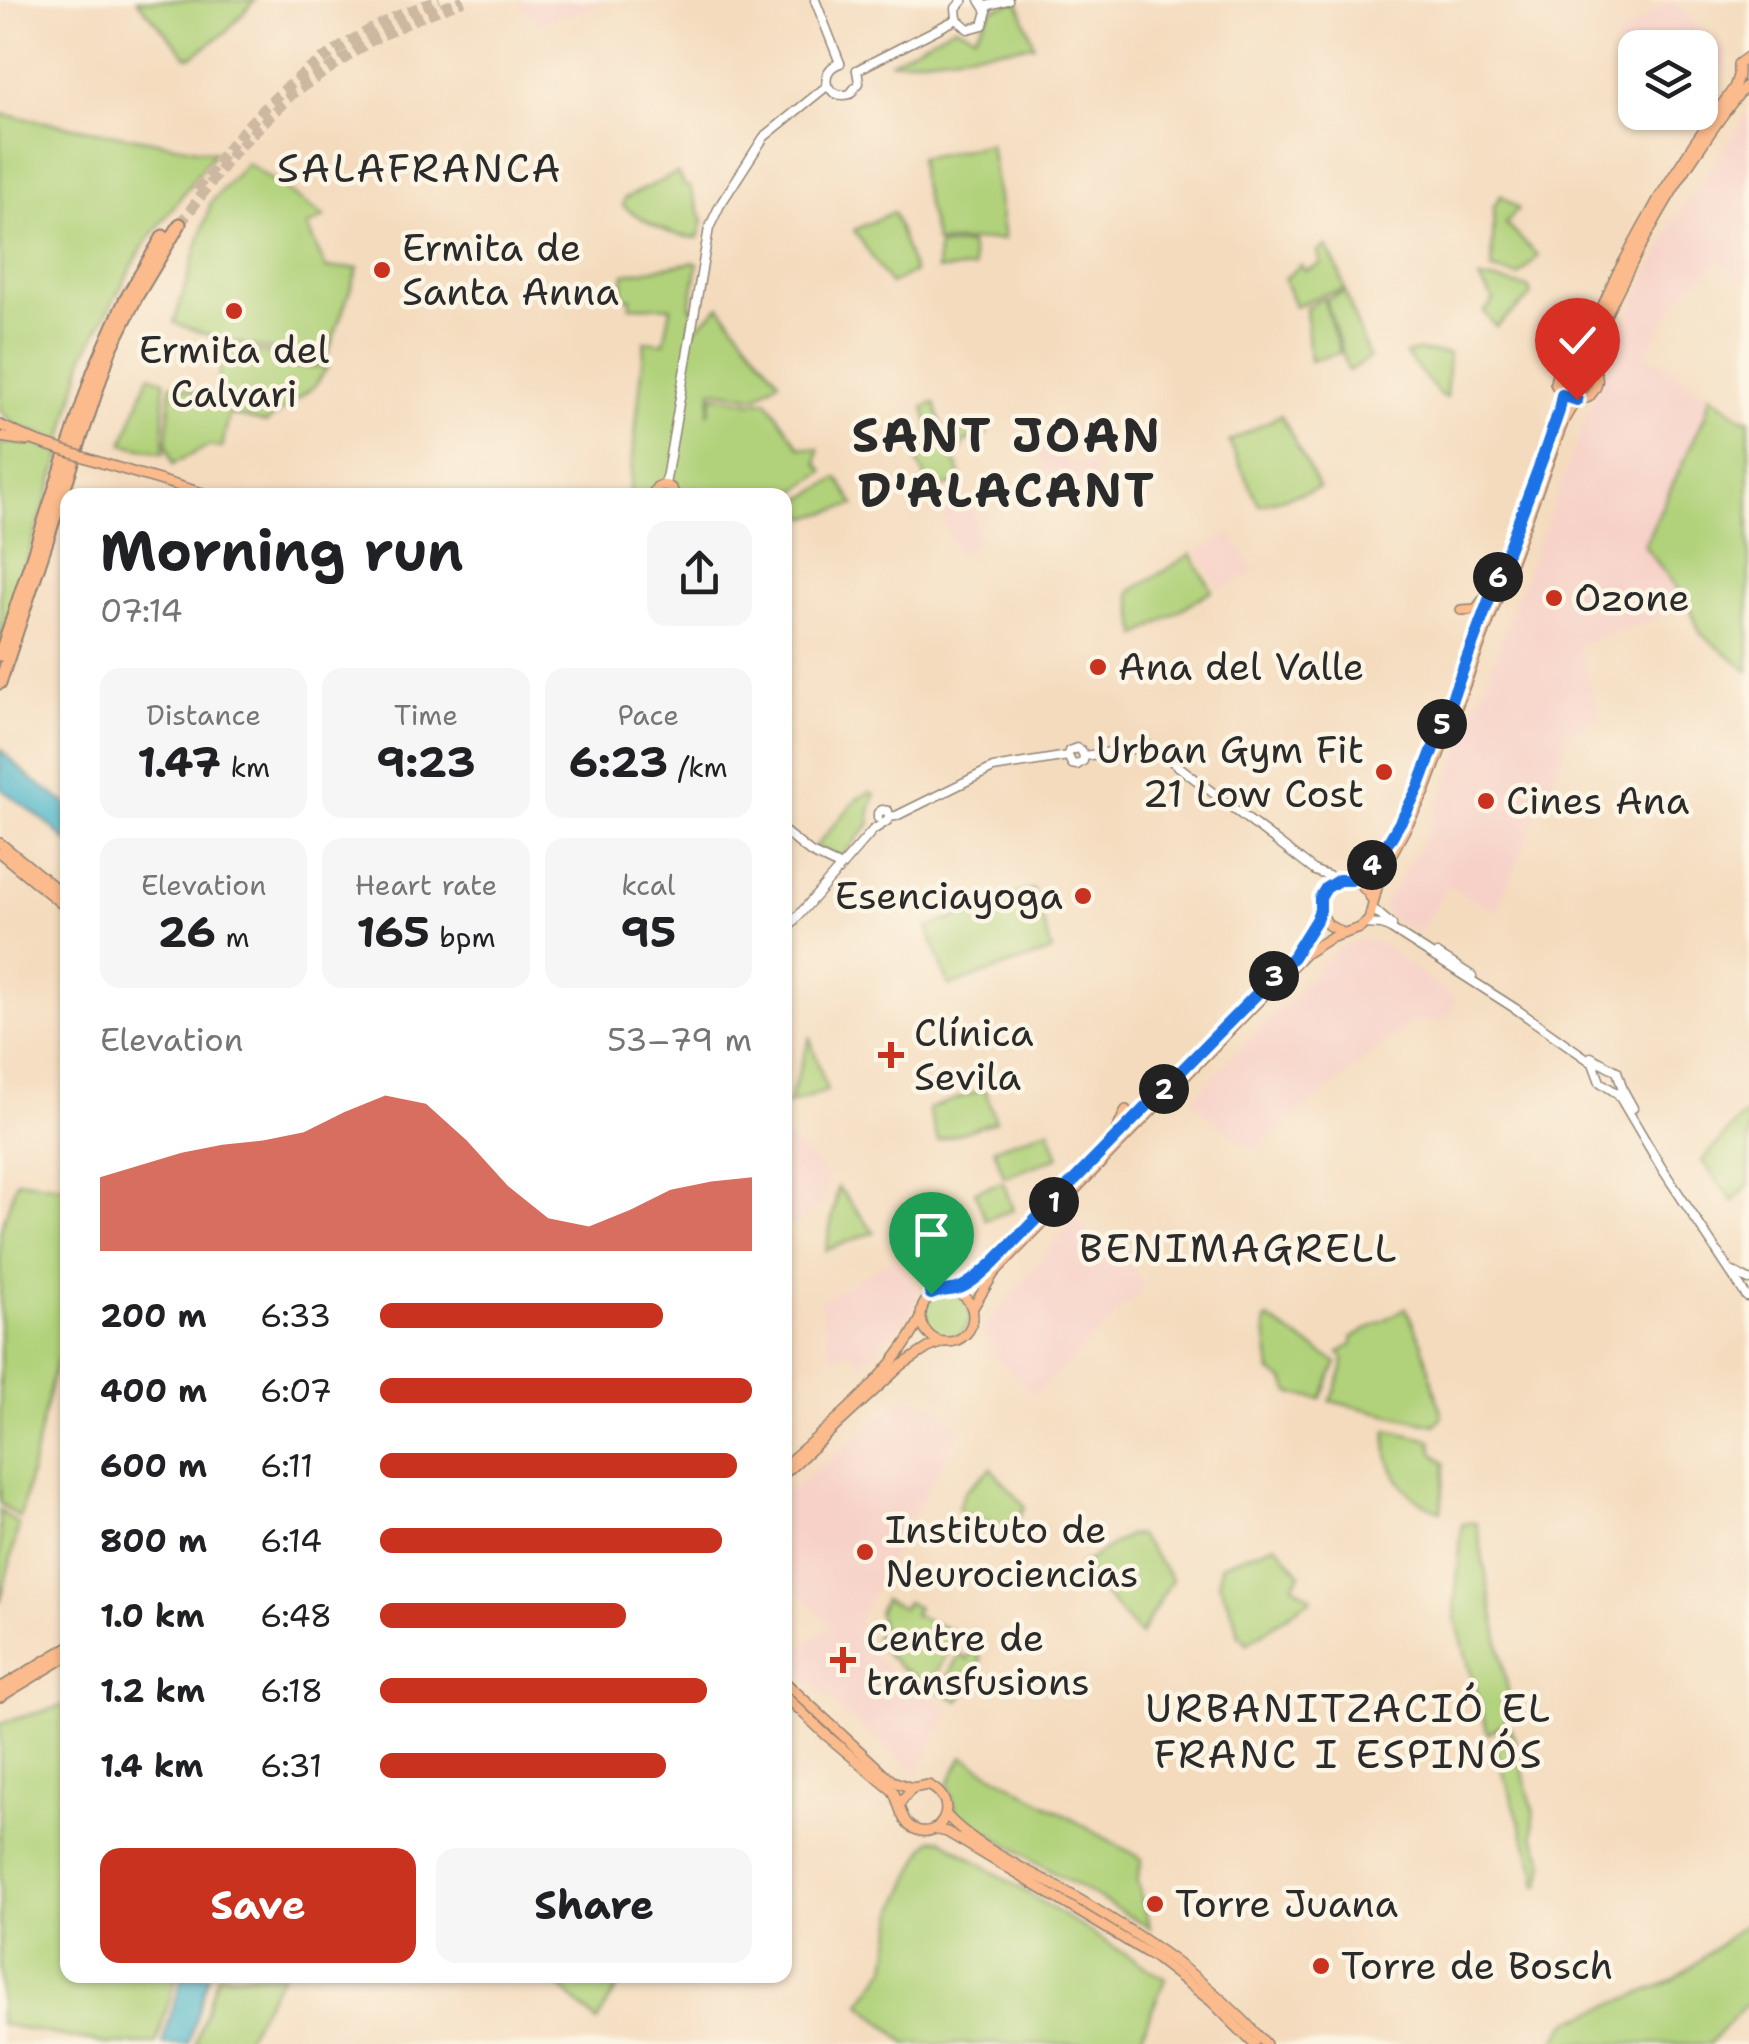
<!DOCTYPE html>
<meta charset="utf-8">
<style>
body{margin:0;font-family:"Shantell Sans",sans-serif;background:#f6f6f6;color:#202124;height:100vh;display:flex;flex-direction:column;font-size:38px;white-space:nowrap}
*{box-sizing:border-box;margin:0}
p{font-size:32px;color:#757577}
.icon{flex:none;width:55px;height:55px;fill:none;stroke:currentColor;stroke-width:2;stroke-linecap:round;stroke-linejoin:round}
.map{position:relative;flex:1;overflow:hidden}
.side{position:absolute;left:60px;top:488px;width:732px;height:1495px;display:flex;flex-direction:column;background:#fff;border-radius:20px;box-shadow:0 2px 8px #0004}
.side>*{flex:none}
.buttons{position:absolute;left:1618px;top:30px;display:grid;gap:20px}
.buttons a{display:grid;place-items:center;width:100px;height:100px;border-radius:20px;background:#fff;box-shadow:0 2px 8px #0004;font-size:50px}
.pin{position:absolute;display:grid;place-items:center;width:85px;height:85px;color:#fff;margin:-102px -42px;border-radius:50% 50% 50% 0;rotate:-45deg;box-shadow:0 0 10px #0007}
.pin .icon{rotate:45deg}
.km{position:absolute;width:50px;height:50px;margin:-25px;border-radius:50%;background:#222;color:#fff;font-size:28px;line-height:50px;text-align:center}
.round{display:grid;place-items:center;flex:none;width:105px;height:105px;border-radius:20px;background:#f6f6f6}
.overview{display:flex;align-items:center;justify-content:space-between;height:170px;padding:0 40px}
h1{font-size:55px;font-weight:700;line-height:75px}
.stats{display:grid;grid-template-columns:repeat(3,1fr);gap:15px;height:170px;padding:10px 40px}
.stats div{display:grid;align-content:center;border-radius:20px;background:#f6f6f6;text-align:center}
.stats b{font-size:42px;font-weight:700}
.stats small{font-size:28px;font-weight:400}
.stats p{font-size:28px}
.chart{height:280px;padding:20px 40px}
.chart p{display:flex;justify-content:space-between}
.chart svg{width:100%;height:180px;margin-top:10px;fill:#c8321e;opacity:.7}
.button{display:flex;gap:20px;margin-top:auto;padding:20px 40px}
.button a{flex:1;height:115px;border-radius:20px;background:#c8321e;color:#fff;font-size:40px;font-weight:700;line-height:115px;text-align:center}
.button a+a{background:#f6f6f6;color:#202124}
ul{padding:0 40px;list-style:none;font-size:32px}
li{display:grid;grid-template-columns:160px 120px 1fr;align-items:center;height:75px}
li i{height:25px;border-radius:12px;background:#c8321e}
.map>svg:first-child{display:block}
.built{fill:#f7d1c8}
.green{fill:#b1d27a;stroke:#6e7e52;stroke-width:2.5}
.water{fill:#4db6cb;stroke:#3c707b;stroke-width:2.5}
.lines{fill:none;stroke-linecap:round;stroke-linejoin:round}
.highway-tunnel{stroke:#ccb8a1;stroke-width:11;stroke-dasharray:11 5.5;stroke-linecap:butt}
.minor-casing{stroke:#908374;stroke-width:11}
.major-casing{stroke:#908374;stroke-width:12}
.highway-casing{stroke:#908374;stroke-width:15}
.minor{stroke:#fff;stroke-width:8}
.major{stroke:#fbbb8d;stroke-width:9}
.highway{stroke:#fbbb8d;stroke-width:11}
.major-bridge-casing{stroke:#908374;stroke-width:12;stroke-linecap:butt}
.major-bridge{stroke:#fbbb8d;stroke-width:9}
.route-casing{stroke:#fff;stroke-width:20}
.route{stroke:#1a73e8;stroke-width:12}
.poi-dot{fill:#c8321e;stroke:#fcf5e5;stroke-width:4}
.labels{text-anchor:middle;stroke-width:9;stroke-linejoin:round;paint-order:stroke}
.poi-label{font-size:38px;fill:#2b2b2b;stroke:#fcf5e5;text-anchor:start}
.neighbourhood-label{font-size:40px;letter-spacing:2.5px;fill:#2b2b2b;stroke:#fcf5e5}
.district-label{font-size:48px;font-weight:bold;letter-spacing:2.5px;fill:#2b2b2b;stroke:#fcf5e5}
</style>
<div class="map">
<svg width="1749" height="2044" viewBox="0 0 1749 2044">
<rect width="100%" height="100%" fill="#fcf5e5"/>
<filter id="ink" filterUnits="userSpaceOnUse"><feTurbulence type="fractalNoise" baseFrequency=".01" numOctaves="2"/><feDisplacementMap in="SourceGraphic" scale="20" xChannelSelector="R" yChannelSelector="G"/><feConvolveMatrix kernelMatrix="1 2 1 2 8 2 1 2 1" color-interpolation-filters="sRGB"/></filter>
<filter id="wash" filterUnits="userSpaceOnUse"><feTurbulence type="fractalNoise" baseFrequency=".0048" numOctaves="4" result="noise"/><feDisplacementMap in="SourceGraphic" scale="40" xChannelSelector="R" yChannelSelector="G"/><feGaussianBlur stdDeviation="2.25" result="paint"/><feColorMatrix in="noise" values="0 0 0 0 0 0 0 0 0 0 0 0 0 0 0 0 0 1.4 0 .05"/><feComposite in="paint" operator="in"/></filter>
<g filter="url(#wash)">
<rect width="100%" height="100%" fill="#f4dbbe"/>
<g class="built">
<polygon points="517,0 612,0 537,24"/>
<polygon points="1670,0 1726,51 1727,66 1700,98 1700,48 1635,48 1635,63 1615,40"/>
<polygon points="1749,112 1749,278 1742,285 1719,260 1676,301 1646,354 1710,395 1705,416 1644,545 1686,600 1643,624 1579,644 1599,718 1569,733 1564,750 1497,911 1448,886 1419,933 1391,919 1383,907 1429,829 1590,409 1601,373 1675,220"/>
<polygon points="1040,445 1062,445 1067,465 1097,462 1096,483 1070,490 1071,498 1048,500"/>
<polygon points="972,493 979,543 956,554 942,510"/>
<polygon points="1231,534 1255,571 1220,590 1198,551"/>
<polygon points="1360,940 1376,941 1456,1000 1446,1020 1412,1022 1253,1152 1191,1100 1340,947"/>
<polygon points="785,1133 828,1178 824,1204 798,1225 789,1224 785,1221"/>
<polygon points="1077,1216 1099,1247 1116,1243 1145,1286 1035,1396 996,1357 982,1330"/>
<polygon points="894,1258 919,1291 912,1312 862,1365 850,1350 832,1359 819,1302"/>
<polygon points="904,1396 936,1406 961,1429 858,1620 870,1639 868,1647 894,1675 952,1708 919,1771 849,1717 785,1659 830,1625 785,1578 785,1494 822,1467"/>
</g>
<g class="green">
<polygon points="137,0 255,0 227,31 193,56 187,57"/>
<polygon points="1018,1 1034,45 889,62 955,26 975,35 993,9"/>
<polygon points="0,114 215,152 142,248 84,356 62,443 14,424 0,411"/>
<polygon points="990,144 1004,239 936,243 921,180 919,158"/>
<polygon points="247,163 325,217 307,227 326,268 358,268 324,364 287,362 287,353 223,340 174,323 211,202"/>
<path d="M677,173L685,186L690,187L703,221L698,238C670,237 645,222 623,206L625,198Z"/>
<polygon points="1501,195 1518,209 1506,224 1538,256 1519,276 1492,270 1494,206"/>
<polygon points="893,212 914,272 890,284 854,230"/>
<polygon points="970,244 974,268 937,270 938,246"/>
<polygon points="1326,246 1339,271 1345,290 1322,295 1295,306 1284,279 1301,265 1305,271 1321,264 1318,252"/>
<polygon points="694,262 698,264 690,307 694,308 691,332 720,306 779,380 756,397 712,390 708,415 713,395 752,402 767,400 800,447 819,449 817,463 824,471 792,494 791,490 790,496 785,498 785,495 699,495 697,490 695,495 629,493 645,341 664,343 671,307 630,306 631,298 622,297 624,274"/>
<polygon points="1479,279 1500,281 1529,288 1531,296 1496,327 1484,312 1494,301"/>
<polygon points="1345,292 1369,358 1348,371 1326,299"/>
<polygon points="1323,298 1340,353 1310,361 1306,308"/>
<polygon points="225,343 285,358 285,366 327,368 315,386 266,423 229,414 222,448 209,446 173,464 167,445 171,384 215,397"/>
<polygon points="1417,351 1449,354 1446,398 1440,395 1405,354"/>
<polygon points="149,375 164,380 164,453 123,444"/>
<polygon points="1710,395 1744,419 1749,419 1749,671 1701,634 1686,600 1644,545 1705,416"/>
<polygon points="935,403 945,436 985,424 987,434 964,442 962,449 953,454 953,460 957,465 962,482 931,489 916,459 918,453 914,446 933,440 924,407"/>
<polygon points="1281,415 1319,488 1259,505 1229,442"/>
<polygon points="0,443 38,444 62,453 0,641"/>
<polygon points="838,478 855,505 807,518 798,502"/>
<polygon points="1191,554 1212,590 1138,636 1130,592"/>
<polygon points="871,792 875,795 870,811 870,824 841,857 815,847 857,799"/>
<polygon points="1033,889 1052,951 949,986 928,928"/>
<polygon points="810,1038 827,1091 788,1104"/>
<polygon points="982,1090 985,1090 996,1121 938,1141 928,1109"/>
<polygon points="1749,1113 1749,1185 1733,1201 1702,1161 1737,1122"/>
<polygon points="1049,1129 1059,1157 1004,1177 994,1148"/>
<polygon points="17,1180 68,1187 67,1364 56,1361 20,1518 0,1503 0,1232"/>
<polygon points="1003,1182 1013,1210 985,1220 975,1191"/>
<polygon points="838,1187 874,1232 826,1250"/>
<circle cx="947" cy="1315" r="23"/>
<polygon points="1406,1308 1422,1344 1442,1416 1435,1425 1330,1401 1343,1370 1344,1358 1339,1353 1353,1344 1352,1338"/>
<polygon points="1268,1319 1337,1363 1321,1399 1290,1393 1285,1381 1271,1372 1265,1321"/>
<path d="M1387,1430L1431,1440L1433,1452L1445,1464L1441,1511C1405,1500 1383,1467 1387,1430Z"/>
<polygon points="991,1468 1025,1506 1016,1523 1009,1527 965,1515 958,1507 965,1491"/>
<polygon points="0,1511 19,1525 0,1603"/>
<polygon points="1476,1522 1513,1717 1488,1734 1456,1620 1455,1604 1462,1524"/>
<polygon points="1128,1535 1139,1536 1172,1579 1140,1635 1079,1566"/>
<polygon points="1276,1544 1301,1574 1293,1585 1312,1598 1247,1644 1243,1637 1239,1637 1236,1621 1219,1583 1221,1565"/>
<polygon points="884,1599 902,1608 906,1602 917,1608 913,1614 950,1630 954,1641 929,1686 897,1665 874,1641 881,1625 878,1612"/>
<polygon points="973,1650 981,1659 959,1701 939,1691 960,1654 967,1660"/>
<polygon points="67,1705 68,1975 177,1975 156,2044 106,2044 0,2024 0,1723"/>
<polygon points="1511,1728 1534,1813 1533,1834 1545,1862 1541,1885 1537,1886 1536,1871 1493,1742"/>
<polygon points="963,1757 1142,1859 1137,1882 1150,1928 1046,1868 957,1813 948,1784"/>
<polygon points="941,1839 1165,1979 1138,2044 907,2044 861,2003 887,1967 896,1909 925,1847 932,1840"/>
<polygon points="1749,1921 1749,2001 1709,2044 1554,2044 1563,2028 1570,2021 1675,1980"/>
<polygon points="218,1975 282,1975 242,2044 195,2044"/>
<polygon points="548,1975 625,1975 597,2022"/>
</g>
<g class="water">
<polygon points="0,749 30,778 67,804 67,842 49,824 0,788"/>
<polygon points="183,1975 209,1975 188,2044 162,2044"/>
</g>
</g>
<g filter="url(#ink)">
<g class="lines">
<g class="highway-tunnel">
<path d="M196,190C249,116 302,65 383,23C402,13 421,7 440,0"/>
<polyline points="180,224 233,153 293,93 372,40 415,19 464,0"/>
</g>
<defs>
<g id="minor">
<polyline points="815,0 840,63"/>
<polyline points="986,6 1008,0"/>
<polyline points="957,19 968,29 983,25 987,11 980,0"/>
<polyline points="957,19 956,8 963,0"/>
<polyline points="857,70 957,19"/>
<path d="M827,86C835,94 839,97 850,94L859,83L857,70"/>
<path d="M827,86C825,74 829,67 840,63"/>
<polyline points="665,485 709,228 720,205 764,137 827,86"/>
<polyline points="1068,756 1072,764 1077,765 1083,761 1084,756"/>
<polyline points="1068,756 1069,751 1077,748 1081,750 1084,756"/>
<polyline points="1084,756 1152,746 1315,871 1339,880"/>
<polyline points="878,818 878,813 882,810 888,811 889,817"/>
<polyline points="785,832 811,853 841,867"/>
<polyline points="1373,909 1392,925"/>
<polyline points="1365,924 1382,925 1391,929 1516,1009 1593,1063 1600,1082 1618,1094 1661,1167 1747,1297"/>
<polyline points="785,931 873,830 887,821 889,817 896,816 993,768 1068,756"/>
<polyline points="1437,954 1472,976"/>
<polyline points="1591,1057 1617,1071 1623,1090 1633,1108"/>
<polyline points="1733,1272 1749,1280"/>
</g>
<g id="major">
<path d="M1590,364L1593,342C1627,271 1661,203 1706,139C1719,120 1732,100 1748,84"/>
<polyline points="1565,397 1559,391 1555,383 1558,369 1564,362 1573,359 1591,332 1617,274 1659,198 1695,142 1734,88 1738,76 1738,64 1749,56"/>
<polyline points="0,425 35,441"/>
<polyline points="0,437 27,441"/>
<polyline points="102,463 209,495"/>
<path d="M652,495L657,487C664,483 673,486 674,495"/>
<polyline points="1461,610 1476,609 1486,596"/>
<polyline points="0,843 68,898"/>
<polyline points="0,853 68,909"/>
<path d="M1351,880C1389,854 1400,826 1419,785L1544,454L1559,411L1561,395"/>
<polyline points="1320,910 1328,925 1341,932"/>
<polyline points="1117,1130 1126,1110"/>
<circle cx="947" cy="1316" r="26"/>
<path d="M954,1290L981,1274L993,1263L1293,957C1302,944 1311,931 1317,916C1320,908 1319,900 1323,893C1336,870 1363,879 1372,900"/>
<path d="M972,1309L994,1273L1303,955L1330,938L1360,928L1369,920L1380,876L1425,792L1564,420C1568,414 1572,404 1578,400C1588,394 1585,403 1592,393C1606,376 1590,360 1573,359"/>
<path d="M785,1465C833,1423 891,1377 920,1320"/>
<polyline points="785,1473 902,1365 928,1348 943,1342"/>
<polyline points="785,1682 892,1781 912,1788"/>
<polyline points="0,1688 68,1647"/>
<path d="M785,1696L826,1735L893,1791C899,1801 901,1821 911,1827C939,1845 964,1802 928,1785L912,1788L900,1803"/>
<polyline points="0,1697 68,1656"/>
<path d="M946,1815C977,1848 1024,1868 1063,1890C1142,1936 1205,1976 1266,2044"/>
<polyline points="933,1829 947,1832 959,1839 1154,1957 1211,2001 1254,2044"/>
</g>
<g id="highway">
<polyline points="0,655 93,372 125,300 163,236"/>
<polyline points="0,683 110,351 137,296 180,224"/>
</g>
</defs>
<use href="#minor" class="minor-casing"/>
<use href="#major" class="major-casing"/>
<use href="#highway" class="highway-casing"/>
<use href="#minor" class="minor"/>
<use href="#major" class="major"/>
<use href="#highway" class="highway"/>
<defs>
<polyline id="major-bridge" points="35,441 102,463"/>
</defs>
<use href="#major-bridge" class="major-bridge-casing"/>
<use href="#major-bridge" class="major-bridge"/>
</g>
</g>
<g class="lines" filter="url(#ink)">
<defs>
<path id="route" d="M931,1294C940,1290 948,1291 957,1289C970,1285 983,1272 993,1263L1293,957L1316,920L1320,910V898L1326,888L1339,880H1351L1379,858L1405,814L1419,786L1544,454L1559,411L1562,395L1577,400"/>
</defs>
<use href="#route" class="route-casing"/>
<use href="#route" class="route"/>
</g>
<g class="poi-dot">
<circle cx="382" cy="270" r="10"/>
<circle cx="234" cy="311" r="10"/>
<circle cx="1554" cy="598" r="10"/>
<circle cx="1098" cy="667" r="10"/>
<circle cx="1384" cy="772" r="10"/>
<circle cx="1486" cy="801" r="10"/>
<circle cx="1083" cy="896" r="10"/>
<path d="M886 1040h10v10h10v10h-10v10h-10v-10h-10v-10h10z"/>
<circle cx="865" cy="1552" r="10"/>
<path d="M838 1645h10v10h10v10h-10v10h-10v-10h-10v-10h10z"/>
<circle cx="1155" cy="1904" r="10"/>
<circle cx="1321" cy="1966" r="10"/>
</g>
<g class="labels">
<g class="poi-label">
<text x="402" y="261">Ermita de<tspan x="402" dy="44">Santa Anna</tspan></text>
<text x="234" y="363" text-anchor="middle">Ermita del<tspan x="234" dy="44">Calvari</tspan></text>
<text x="1574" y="611">Ozone</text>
<text x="1118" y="680">Ana del Valle</text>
<text x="1364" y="763" text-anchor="end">Urban Gym Fit<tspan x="1364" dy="44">21 Low Cost</tspan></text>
<text x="1506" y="814">Cines Ana</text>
<text x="1063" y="909" text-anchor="end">Esenciayoga</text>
<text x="914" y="1046">Clínica<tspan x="914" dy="44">Sevila</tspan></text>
<text x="885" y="1543">Instituto de<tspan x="885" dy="44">Neurociencias</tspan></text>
<text x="866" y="1651">Centre de<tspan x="866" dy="44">transfusions</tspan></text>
<text x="1175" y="1917">Torre Juana</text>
<text x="1341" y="1979">Torre de Bosch</text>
</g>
<g class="neighbourhood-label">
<text x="420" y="182">SALAFRANCA</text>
<text x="1239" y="1262">BENIMAGRELL</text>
<text x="1349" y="1722">URBANITZACIÓ EL<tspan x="1349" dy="46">FRANC I ESPINÓS</tspan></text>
</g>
<g class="district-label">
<text x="1007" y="452">SANT JOAN<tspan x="1007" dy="55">D'ALACANT</tspan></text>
</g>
</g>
</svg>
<div class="buttons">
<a><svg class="icon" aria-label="layers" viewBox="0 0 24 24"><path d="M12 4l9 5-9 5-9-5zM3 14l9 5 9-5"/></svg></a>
</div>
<div class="pin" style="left:931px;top:1294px;background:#1e9e55"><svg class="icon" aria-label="arrive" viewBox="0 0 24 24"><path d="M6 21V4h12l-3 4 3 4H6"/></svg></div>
<div class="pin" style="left:1577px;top:400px;background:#d93025"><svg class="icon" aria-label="check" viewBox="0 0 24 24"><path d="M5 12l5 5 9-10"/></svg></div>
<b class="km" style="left:1054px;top:1202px">1</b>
<b class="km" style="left:1164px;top:1089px">2</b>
<b class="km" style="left:1274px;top:976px">3</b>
<b class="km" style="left:1372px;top:865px">4</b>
<b class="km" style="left:1442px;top:724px">5</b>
<b class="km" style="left:1498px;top:577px">6</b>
<section class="side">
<div class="overview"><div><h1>Morning run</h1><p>07:14</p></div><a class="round"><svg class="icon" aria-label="share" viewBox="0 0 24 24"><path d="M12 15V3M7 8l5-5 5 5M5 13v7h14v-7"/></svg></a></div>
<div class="stats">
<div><p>Distance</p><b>1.47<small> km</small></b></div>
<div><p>Time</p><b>9:23</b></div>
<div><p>Pace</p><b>6:23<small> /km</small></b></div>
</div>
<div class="stats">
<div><p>Elevation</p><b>26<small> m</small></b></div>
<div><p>Heart rate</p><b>165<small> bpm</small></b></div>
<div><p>kcal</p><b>95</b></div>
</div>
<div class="chart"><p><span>Elevation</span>53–79 m</p>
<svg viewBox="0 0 160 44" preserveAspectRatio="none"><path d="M0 44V26L10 23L20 20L30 18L40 17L50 15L60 10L70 6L80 8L90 17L100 28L110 36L120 38L130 34L140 29L150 27L160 26V44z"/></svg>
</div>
<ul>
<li><b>200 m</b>6:33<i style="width:76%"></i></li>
<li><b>400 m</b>6:07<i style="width:100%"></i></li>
<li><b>600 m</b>6:11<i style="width:96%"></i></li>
<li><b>800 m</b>6:14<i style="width:92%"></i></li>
<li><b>1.0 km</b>6:48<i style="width:66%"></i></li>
<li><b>1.2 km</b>6:18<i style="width:88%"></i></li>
<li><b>1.4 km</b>6:31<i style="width:77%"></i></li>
</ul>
<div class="button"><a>Save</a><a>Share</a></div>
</section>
</div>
